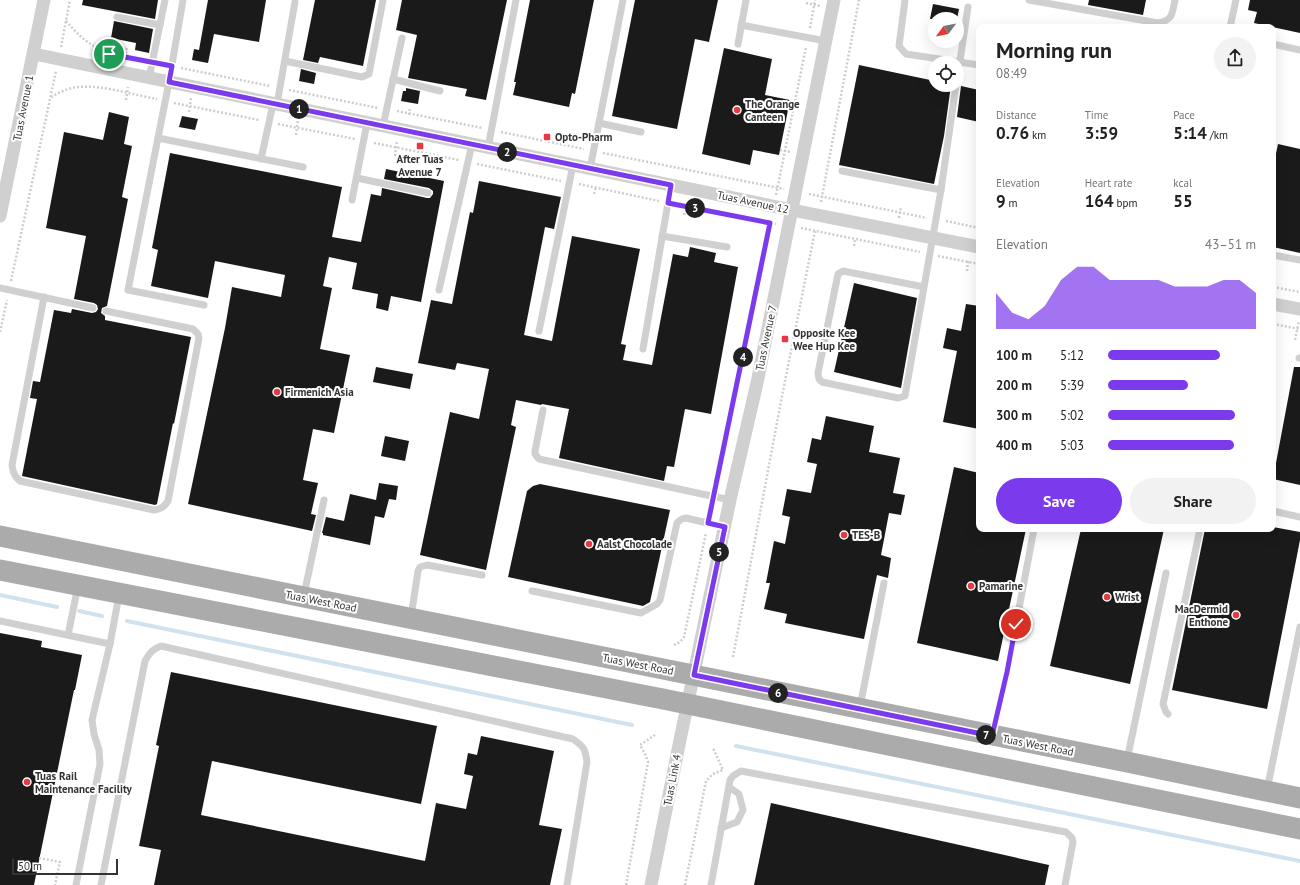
<!DOCTYPE html>
<meta charset="utf-8">
<style>
body{margin:0;font-family:"PT Sans",sans-serif;background:#f2f2f2;color:#222;height:100vh;display:flex;flex-direction:column;font-size:15px;white-space:nowrap}
*{box-sizing:border-box;margin:0}
p{font-size:13px;color:#767676}
.icon{flex:none;width:22px;height:22px;fill:none;stroke:currentColor;stroke-width:2;stroke-linecap:round;stroke-linejoin:round}
.map{position:relative;flex:1;overflow:hidden}
.sheet{position:absolute;left:976px;top:24px;width:300px;height:508px;display:flex;flex-direction:column;background:#fff;border-radius:8px;box-shadow:0 4px 16px #0002}
.sheet>*{flex:none}
.needle{width:26px;rotate:238deg}
.buttons{position:absolute;left:928px;top:12px;display:grid;gap:8px}
.buttons a{display:grid;place-items:center;width:36px;height:36px;border-radius:50%;background:#fff;box-shadow:0 4px 16px #0002;font-size:20px}
.scale{position:absolute;left:12px;bottom:10px;width:106px;box-sizing:border-box;padding-left:4px;border:2px solid #333;border-top:0;font-size:11px;line-height:14px;white-space:nowrap;color:#333;-webkit-text-stroke:3px #fff;paint-order:stroke}
.pin{position:absolute;display:grid;place-items:center;width:34px;height:34px;color:#fff;margin:-17px;border:2px solid #fff;border-radius:50%;box-shadow:0 1px 4px #0007}
.km{position:absolute;width:20px;height:20px;margin:-10px;border-radius:50%;background:#222;color:#fff;font-size:11px;line-height:20px;text-align:center}
.round{display:grid;place-items:center;flex:none;width:42px;height:42px;border-radius:21px;background:#f2f2f2}
.headline{display:flex;align-items:center;justify-content:space-between;height:68px;padding:0 20px}
h1{font-size:22px;font-weight:600;line-height:30px}
.stats{display:grid;grid-template-columns:repeat(3,1fr);gap:6px;height:68px;padding:4px 20px}
.stats div{display:grid;align-content:center}
.stats b{font-size:17px;font-weight:600}
.stats small{font-size:11px;font-weight:400}
.stats p{font-size:11px}
.chart{height:112px;padding:8px 20px}
.chart p{display:flex;justify-content:space-between}
.chart svg{width:100%;height:72px;margin-top:4px;fill:#7c3aed;opacity:.7}
.primary-button{display:flex;gap:8px;margin-top:auto;padding:8px 20px}
.primary-button a{flex:1;height:46px;border-radius:24px;background:#7c3aed;color:#fff;font-size:16px;font-weight:600;line-height:46px;text-align:center}
.primary-button a+a{background:#f2f2f2;color:#222}
ul{padding:0 20px;list-style:none;font-size:13px}
li{display:grid;grid-template-columns:64px 48px 1fr;align-items:center;height:30px}
li i{height:10px;border-radius:5px;background:#7c3aed}
.map>svg:first-child{display:block}
.lines{fill:none;stroke-linecap:round;stroke-linejoin:round}
.stream{stroke:#cfe2ee;stroke-width:4}
.building{fill:#1a1a1a}
.path{stroke:#cdcdcd;stroke-width:2.5;stroke-dasharray:2 2;stroke-linecap:butt}
.lane{stroke:#d0d0d0;stroke-width:7}
.street{stroke:#d0d0d0;stroke-width:13}
.primary{stroke:#ababab;stroke-width:21}
.route-casing{stroke:#fff;stroke-width:8}
.route{stroke:#7c3aed;stroke-width:5}
.poi-dot{fill:#e63946;stroke:#fff;stroke-width:1.5}
.labels{text-anchor:middle;stroke-width:4;stroke-linejoin:round;paint-order:stroke}
.poi-label{font-size:11px;font-weight:bold;fill:#333;stroke:#fff;text-anchor:start}
.street-label{font-size:11px;fill:#333;stroke:#fff}
</style>
<div class="map">
<svg width="1300" height="885" viewBox="0 0 1300 885">
<rect width="100%" height="100%" fill="#fff"/>
<g class="lines">
<g class="stream">
<polyline points="0,595 57,607"/>
<polyline points="79,611 102,616"/>
<polyline points="127,621 632,725"/>
<polyline points="736,746 1300,861"/>
</g>
</g>
<g class="building">
<polygon points="83,0 158,0 155,19 82,5"/>
<polygon points="208,0 266,0 259,42 214,34 208,63 192,60 194,49 199,50"/>
<polygon points="315,0 376,0 363,66 320,57 318,63 303,60"/>
<polygon points="402,0 507,0 486,100 465,96 467,89 408,78 417,35 396,30"/>
<polygon points="530,0 594,0 575,94 572,93 569,107 513,95 516,82 514,82"/>
<polygon points="635,0 718,0 709,42 695,39 677,129 612,116"/>
<polygon points="1089,0 1146,0 1143,15 1088,5"/>
<polygon points="1250,0 1300,0 1300,33 1254,23 1257,12 1248,10"/>
<polygon points="933,4 959,9 957,19 930,19"/>
<polygon points="114,21 153,29 149,53 135,50 136,43 111,38"/>
<polygon points="724,48 772,59 765,95 790,100 779,155 753,150 750,165 702,154"/>
<polygon points="859,65 935,81 935,85 951,85 944,136 934,184 839,165"/>
<polygon points="301,69 316,73 314,84 299,81"/>
<polygon points="961,86 979,90 979,122 957,117"/>
<polygon points="406,88 420,91 418,104 401,101 403,91 406,91"/>
<polygon points="109,112 129,117 124,144 132,146 122,197 128,199 107,306 102,308 101,313 105,316 105,320 191,337 174,424 173,423 157,504 155,505 22,476 37,399 30,398 33,381 40,382 54,310 71,313 72,309 92,313 96,312 98,309 97,305 94,303 74,299 86,236 46,228 64,132 103,140"/>
<polygon points="182,116 198,119 195,130 179,127"/>
<polygon points="1278,144 1300,149 1300,253 1273,247 1273,168"/>
<polygon points="170,153 342,187 332,237 361,242 371,194 381,196 382,188 427,198 430,198 433,194 433,191 429,188 384,179 386,169 444,181 421,302 391,296 388,311 376,308 378,294 352,289 357,263 329,257 323,286 332,288 320,349 350,355 334,433 313,429 303,480 318,483 311,514 316,515 312,531 188,504 225,328 232,287 281,297 285,275 215,261 208,298 151,286 158,250 152,248"/>
<polygon points="479,181 561,197 554,229 545,227 524,335 552,341 572,236 640,249 621,344 626,345 623,360 652,365 673,254 688,257 690,247 716,253 714,262 738,267 711,414 685,409 674,467 667,466 664,481 559,458 569,409 542,404 541,405 516,400 511,425 516,427 486,570 420,555 450,412 479,419 489,369 457,363 455,370 418,363 431,300 452,304 470,212 473,213"/>
<polygon points="854,283 917,298 901,388 834,372"/>
<polygon points="966,304 979,306 979,429 943,422 957,351 943,348 947,328 961,331"/>
<polygon points="376,367 413,374 410,389 373,382"/>
<polygon points="1294,367 1300,367 1300,485 1273,479"/>
<polygon points="826,416 874,426 869,452 900,458 893,493 905,495 901,515 889,513 881,555 891,558 888,578 877,575 864,639 785,623 787,614 764,609 770,583 766,583 774,541 785,544 790,517 782,515 787,489 811,493 817,464 807,462 812,438 821,440"/>
<polygon points="385,436 409,441 405,461 381,456"/>
<polygon points="954,467 979,473 979,529 1026,529 998,661 917,643"/>
<polygon points="379,483 398,486 396,500 389,499 384,518 375,516 370,545 323,535 323,533 322,533 326,517 344,521 350,494 376,500"/>
<polygon points="540,484 670,510 650,602 643,606 508,577 527,491 533,486"/>
<polygon points="1273,527 1300,532 1300,540 1267,709 1172,690 1205,529 1273,529"/>
<polygon points="1081,529 1164,529 1130,684 1050,666"/>
<polygon points="0,633 42,641 41,647 82,655 75,690 74,690 34,885 0,885"/>
<polygon points="171,672 437,726 421,804 212,761 201,815 425,861 436,803 466,809 473,776 464,774 468,753 477,755 481,736 554,751 539,825 562,829 550,885 154,885 161,850 139,846 159,746 156,745"/>
<polygon points="771,803 1049,865 1045,885 754,885"/>
</g>
<g class="lines">
<g class="path">
<polyline points="806,3 820,6"/>
<path d="M66,21C78,35 91,47 108,53C119,57 132,58 143,61"/>
<polyline points="810,28 815,0"/>
<polyline points="61,47 70,0"/>
<polyline points="125,58 127,47"/>
<polyline points="181,68 270,86"/>
<polyline points="289,90 378,108"/>
<path d="M51,97C60,92 70,87 80,87C103,85 134,95 157,99"/>
<polyline points="126,100 128,87"/>
<polyline points="174,103 259,120"/>
<polyline points="397,111 482,128"/>
<polyline points="189,112 191,98"/>
<polyline points="409,115 410,108"/>
<polyline points="278,124 355,139"/>
<polyline points="501,132 584,149"/>
<polyline points="296,135 298,120"/>
<polyline points="374,143 459,160"/>
<polyline points="780,150 791,152"/>
<polyline points="603,153 784,189"/>
<polyline points="395,156 397,141"/>
<polyline points="477,164 561,181"/>
<polyline points="579,184 659,201"/>
<polyline points="594,194 596,187"/>
<polyline points="809,194 927,218"/>
<polyline points="776,195 806,47"/>
<polyline points="821,202 859,0"/>
<polyline points="677,204 776,224"/>
<polyline points="684,215 686,204"/>
<polyline points="899,218 901,207"/>
<polyline points="946,221 979,228"/>
<polyline points="801,228 920,252"/>
<polyline points="854,246 855,239"/>
<polyline points="938,256 979,264"/>
<polyline points="967,271 968,261"/>
<polyline points="11,281 56,71"/>
<polyline points="1273,287 1300,292"/>
<polyline points="1273,324 1300,329"/>
<polyline points="0,332 7,300"/>
<polyline points="1295,340 1299,321"/>
<polyline points="715,487 770,221"/>
<polyline points="674,645 680,642 684,637 706,533"/>
<polyline points="733,657 782,396 815,231"/>
<polyline points="39,858 60,862 55,885"/>
<polyline points="626,885 648,762 645,754 640,745 655,735"/>
<polyline points="685,885 706,781 713,774 723,770 713,748"/>
</g>
<g class="lane">
<polyline points="183,0 169,82 128,290 204,305"/>
<polyline points="905,0 899,46 906,54 979,65"/>
<path d="M1029,0L1158,23C1173,20 1172,14 1175,0"/>
<polyline points="117,17 160,25"/>
<polyline points="741,25 826,41"/>
<polyline points="1230,27 1236,0"/>
<polyline points="738,44 746,0"/>
<polyline points="1273,44 1300,50"/>
<polyline points="285,61 362,77 369,74 383,0"/>
<polyline points="149,78 165,0"/>
<polyline points="393,79 440,91"/>
<polyline points="957,81 968,7"/>
<polyline points="277,104 295,2"/>
<polyline points="599,123 641,132"/>
<polyline points="383,126 402,38"/>
<polyline points="158,138 303,167"/>
<polyline points="488,148 516,0"/>
<polyline points="261,159 273,104"/>
<polyline points="590,169 623,0"/>
<polyline points="842,171 941,190"/>
<polyline points="357,178 428,193"/>
<polyline points="352,200 367,123"/>
<polyline points="662,236 727,247"/>
<polyline points="1273,255 1300,260"/>
<polyline points="924,287 843,271 838,274 818,373 819,379 822,382 898,398 905,396 941,190 956,85"/>
<polyline points="0,288 93,308"/>
<polyline points="439,290 472,144"/>
<path d="M44,297L12,465C13,472 14,476 20,481L154,510C161,509 164,507 168,501L199,338L198,334L193,329L106,311"/>
<polyline points="539,331 573,165"/>
<polyline points="643,349 671,185"/>
<polyline points="1299,358 1300,358"/>
<polyline points="543,410 535,451 535,454 539,459 730,500"/>
<polyline points="1273,511 1300,517"/>
<path d="M532,591L641,613L657,604L660,600L677,523C680,520 681,519 686,518L725,527"/>
<polyline points="304,595 324,500"/>
<polyline points="411,617 418,571 420,567 427,565 482,575"/>
<polyline points="0,621 110,644"/>
<polyline points="68,635 78,586"/>
<polyline points="860,707 884,583"/>
<polyline points="1168,714 1166,712 1163,704 1200,529"/>
<polyline points="993,732 1007,672 1034,529"/>
<polyline points="1127,760 1166,573"/>
<polyline points="1267,790 1300,627"/>
<polyline points="721,828 737,822 743,810 739,794 729,787"/>
<polyline points="76,885 100,764 99,750 94,734 92,720 110,644 119,595"/>
<path d="M101,885L145,661C150,652 153,649 161,646L573,739C584,747 585,748 587,762L567,885"/>
<polyline points="711,885 730,780 733,776 741,771 1066,832 1072,838 1073,842 1065,885"/>
</g>
<g class="street">
<polyline points="34,54 792,210 979,247"/>
<polyline points="0,216 44,0"/>
<polyline points="1273,304 1300,309"/>
<polyline points="651,885 680,740 730,500 757,383 834,0"/>
</g>
<g class="primary">
<polyline points="0,536 1127,762 1300,798"/>
<polyline points="0,570 663,699 1300,829"/>
</g>
</g>
<g class="lines">
<defs>
<polyline id="route" points="109,54 172,66 169,82 671,185 668,203 770,223 708,523 725,527 694,675 992,736 1007,672 1016,624"/>
</defs>
<use href="#route" class="route-casing"/>
<use href="#route" class="route"/>
</g>
<g class="poi-dot">
<circle cx="737" cy="110" r="4"/>
<rect x="543" y="133" width="8" height="8" rx="2"/>
<rect x="416" y="142" width="8" height="8" rx="2"/>
<rect x="781" y="335" width="8" height="8" rx="2"/>
<circle cx="277" cy="392" r="4"/>
<circle cx="844" cy="535" r="4"/>
<circle cx="589" cy="544" r="4"/>
<circle cx="971" cy="586" r="4"/>
<circle cx="1107" cy="597" r="4"/>
<circle cx="1236" cy="615" r="4"/>
<circle cx="27" cy="782" r="4"/>
</g>
<g class="labels">
<g class="poi-label">
<text x="745" y="108">The Orange<tspan x="745" dy="13">Canteen</tspan></text>
<text x="555" y="141">Opto-Pharm</text>
<text x="420" y="163" text-anchor="middle">After Tuas<tspan x="420" dy="13">Avenue 7</tspan></text>
<text x="793" y="337">Opposite Kee<tspan x="793" dy="13">Wee Hup Kee</tspan></text>
<text x="285" y="396">Firmenich Asia</text>
<text x="852" y="539">TES-B</text>
<text x="597" y="548">Aalst Chocolade</text>
<text x="979" y="590">Pamarine</text>
<text x="1115" y="601">Wrist</text>
<text x="1228" y="613" text-anchor="end">MacDermid<tspan x="1228" dy="13">Enthone</tspan></text>
<text x="35" y="780">Tuas Rail<tspan x="35" dy="13">Maintenance Facility</tspan></text>
</g>
<g class="street-label">
<text transform="translate(23 108) rotate(-79)" y="4">Tuas Avenue 1</text>
<text transform="translate(753 202) rotate(12)" y="4">Tuas Avenue 12</text>
<text transform="translate(766 338) rotate(-78)" y="4">Tuas Avenue 7</text>
<text transform="translate(321 601) rotate(11)" y="4">Tuas West Road</text>
<text transform="translate(638 664) rotate(11)" y="4">Tuas West Road</text>
<text transform="translate(1038 745) rotate(11)" y="4">Tuas West Road</text>
<text transform="translate(672 780) rotate(-79)" y="4">Tuas Link 4</text>
</g>
</g>
</svg>
<div class="buttons">
<a><svg class="needle" viewBox="-14 -14 28 28"><path d="M0-13l5 13h-10z" fill="#e53935"/><path d="M0 13l5-13h-10z" fill="#767676"/></svg></a>
<a><svg class="icon" aria-label="locate" viewBox="0 0 24 24"><circle cx="12" cy="12" r="6"/><path d="M12 2v4M12 18v4M2 12h4M18 12h4"/></svg></a>
</div>
<div class="scale">50 m</div>
<div class="pin" style="left:109px;top:54px;background:#1e9e55"><svg class="icon" aria-label="arrive" viewBox="0 0 24 24"><path d="M6 21V4h12l-3 4 3 4H6"/></svg></div>
<div class="pin" style="left:1016px;top:624px;background:#d93025"><svg class="icon" aria-label="check" viewBox="0 0 24 24"><path d="M5 12l5 5 9-10"/></svg></div>
<b class="km" style="left:299px;top:109px">1</b>
<b class="km" style="left:507px;top:152px">2</b>
<b class="km" style="left:695px;top:208px">3</b>
<b class="km" style="left:743px;top:357px">4</b>
<b class="km" style="left:719px;top:552px">5</b>
<b class="km" style="left:778px;top:693px">6</b>
<b class="km" style="left:986px;top:735px">7</b>
<section class="sheet">
<div class="headline"><div><h1>Morning run</h1><p>08:49</p></div><a class="round"><svg class="icon" aria-label="share" viewBox="0 0 24 24"><path d="M12 15V3M7 8l5-5 5 5M5 13v7h14v-7"/></svg></a></div>
<div class="stats">
<div><p>Distance</p><b>0.76<small> km</small></b></div>
<div><p>Time</p><b>3:59</b></div>
<div><p>Pace</p><b>5:14<small> /km</small></b></div>
</div>
<div class="stats">
<div><p>Elevation</p><b>9<small> m</small></b></div>
<div><p>Heart rate</p><b>164<small> bpm</small></b></div>
<div><p>kcal</p><b>55</b></div>
</div>
<div class="chart"><p><span>Elevation</span>43–51 m</p>
<svg viewBox="0 0 160 44" preserveAspectRatio="none"><path d="M0 44V22L10 34L20 38L30 30L40 14L50 6L60 6L70 14L80 14L90 14L100 14L110 18L120 18L130 18L140 14L150 14L160 22V44z"/></svg>
</div>
<ul>
<li><b>100 m</b>5:12<i style="width:76%"></i></li>
<li><b>200 m</b>5:39<i style="width:54%"></i></li>
<li><b>300 m</b>5:02<i style="width:86%"></i></li>
<li><b>400 m</b>5:03<i style="width:85%"></i></li>
</ul>
<div class="primary-button"><a>Save</a><a>Share</a></div>
</section>
</div>
